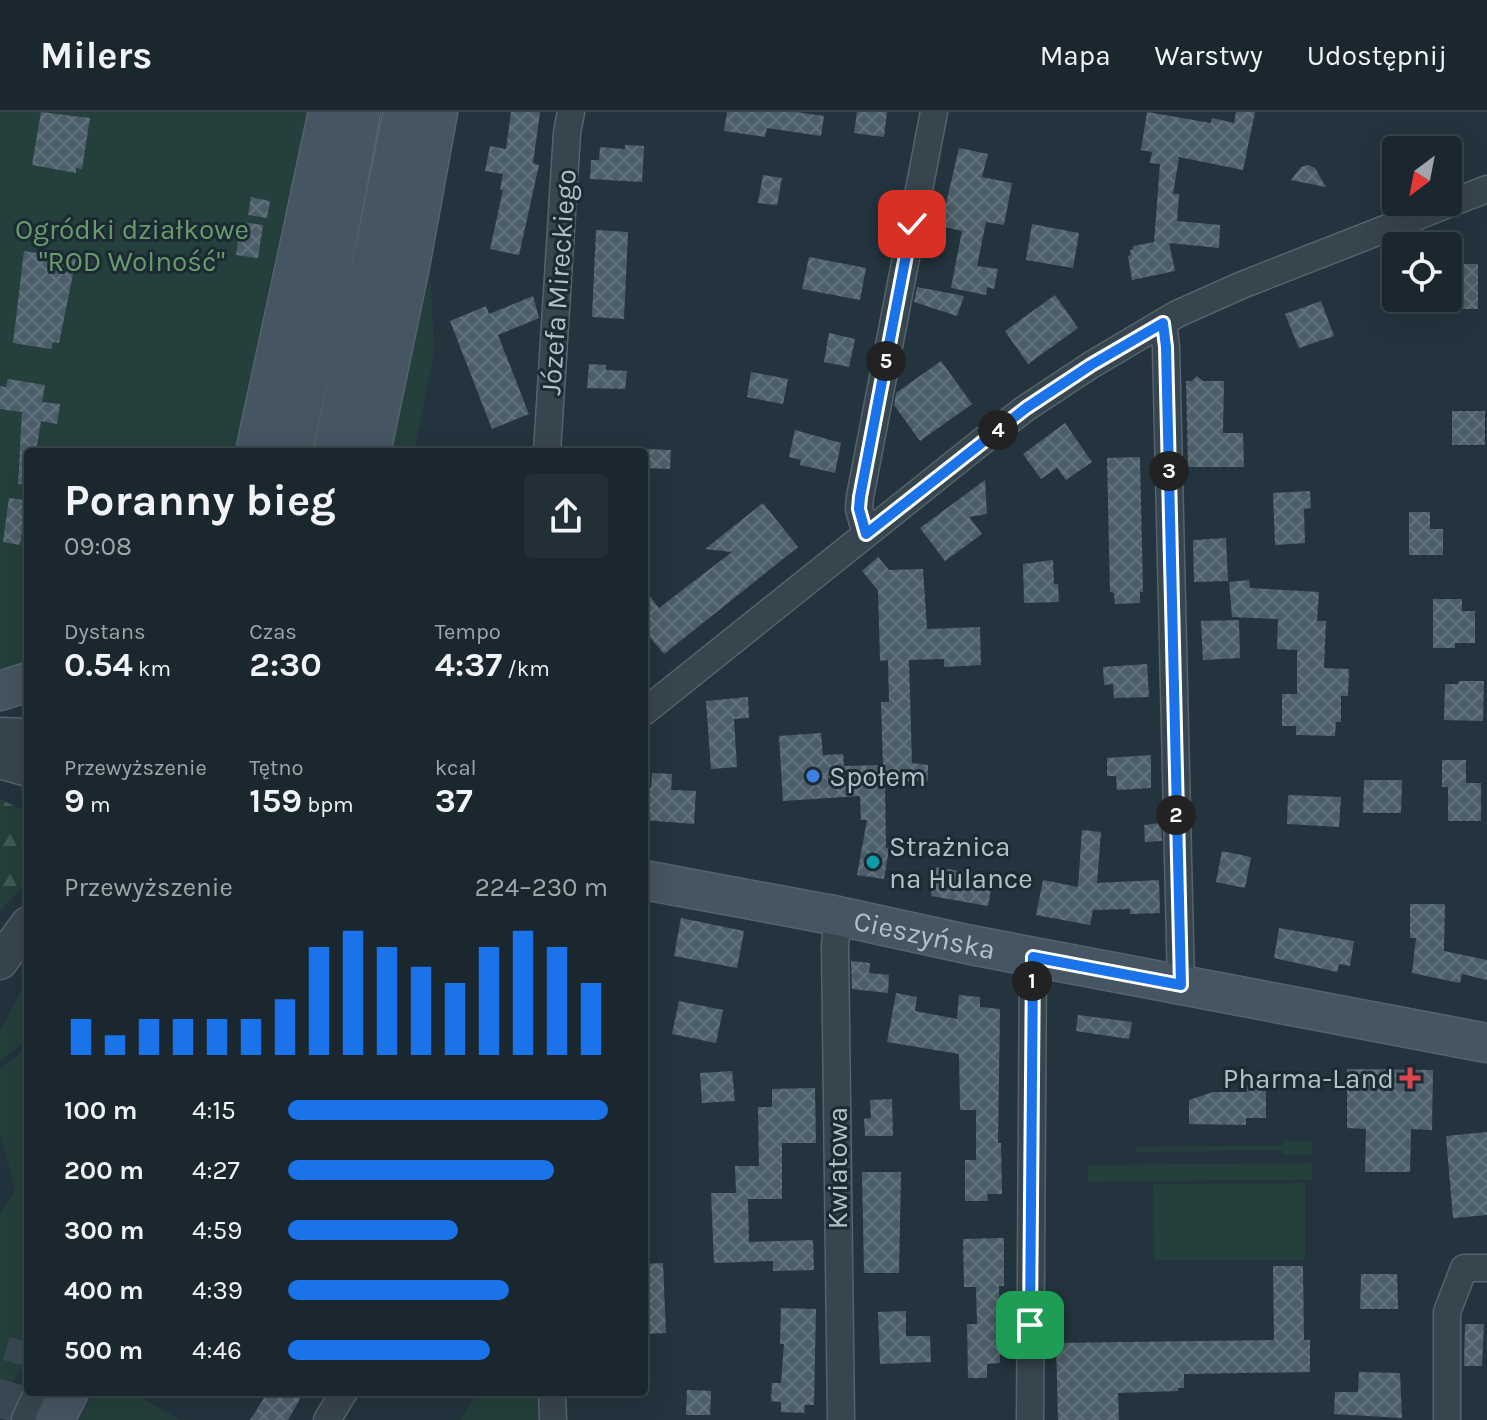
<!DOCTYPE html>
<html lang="pl">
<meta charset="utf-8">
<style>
body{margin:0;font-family:Karla,sans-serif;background:#232f36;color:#f1f3f6;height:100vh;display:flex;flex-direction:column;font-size:30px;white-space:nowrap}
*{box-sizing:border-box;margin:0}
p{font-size:26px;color:#9fa5aa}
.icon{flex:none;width:44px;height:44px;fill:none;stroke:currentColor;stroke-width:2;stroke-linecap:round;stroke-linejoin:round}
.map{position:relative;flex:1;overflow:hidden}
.drawer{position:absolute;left:24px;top:336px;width:624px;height:948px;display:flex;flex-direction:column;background:#1a272e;border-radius:8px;box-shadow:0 8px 32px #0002,0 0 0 2px #38444a}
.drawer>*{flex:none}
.needle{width:52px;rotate:212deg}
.controls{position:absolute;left:1382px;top:24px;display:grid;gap:16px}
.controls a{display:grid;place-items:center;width:80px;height:80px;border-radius:8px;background:#1a272e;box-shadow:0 8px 32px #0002,0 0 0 2px #38444a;font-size:40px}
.pin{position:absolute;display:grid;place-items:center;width:68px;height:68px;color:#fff;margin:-34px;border-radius:16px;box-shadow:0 4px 12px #0006}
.km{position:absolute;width:40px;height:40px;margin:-20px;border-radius:50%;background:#222;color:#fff;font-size:22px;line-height:40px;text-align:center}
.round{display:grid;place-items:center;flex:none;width:84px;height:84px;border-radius:8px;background:#232f36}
.headline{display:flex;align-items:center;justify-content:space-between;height:136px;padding:0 40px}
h1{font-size:44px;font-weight:700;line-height:60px}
.metrics{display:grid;grid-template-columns:repeat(3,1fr);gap:12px;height:136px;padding:8px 40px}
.metrics div{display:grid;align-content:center}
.metrics b{font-size:34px;font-weight:700}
.metrics small{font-size:22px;font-weight:400}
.metrics p{font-size:22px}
.chart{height:224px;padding:16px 40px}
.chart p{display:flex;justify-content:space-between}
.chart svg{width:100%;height:144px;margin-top:8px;stroke:#1a73e8;stroke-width:6}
ul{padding:0 40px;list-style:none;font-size:26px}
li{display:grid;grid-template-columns:128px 96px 1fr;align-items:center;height:60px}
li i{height:20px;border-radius:10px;background:#1a73e8}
header{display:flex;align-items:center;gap:48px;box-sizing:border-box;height:112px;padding:0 40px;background:#1a272e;border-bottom:2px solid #38444a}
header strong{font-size:38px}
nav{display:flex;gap:44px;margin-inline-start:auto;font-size:28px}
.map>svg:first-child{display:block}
.green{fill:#253f3d}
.forest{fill:url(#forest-firs)}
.building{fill:url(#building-cross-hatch)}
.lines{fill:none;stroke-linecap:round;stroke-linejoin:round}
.secondary-tunnel{stroke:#394953;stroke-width:38;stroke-dasharray:38 19;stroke-linecap:butt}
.minor-casing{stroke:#55636c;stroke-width:29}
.tertiary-casing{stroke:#55636c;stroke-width:37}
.secondary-casing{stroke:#55636c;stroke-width:41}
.minor{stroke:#37454e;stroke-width:26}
.tertiary{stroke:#37454e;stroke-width:34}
.secondary{stroke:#455561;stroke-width:38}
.route-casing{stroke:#fff;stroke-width:16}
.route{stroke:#1a73e8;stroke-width:10}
.shop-dot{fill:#3f7fe0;stroke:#1c2a33;stroke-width:3}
.culture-dot{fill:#0f9aa8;stroke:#1c2a33;stroke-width:3}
.health-dot{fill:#e0444e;stroke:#1c2a33;stroke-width:3}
.labels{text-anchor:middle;stroke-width:6;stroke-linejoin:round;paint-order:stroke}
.park-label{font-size:28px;fill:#699b6b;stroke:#1c2a33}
.street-label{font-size:28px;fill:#b3c0c9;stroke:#1c2a33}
.poi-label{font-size:28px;fill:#b3c0c9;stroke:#1c2a33;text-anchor:start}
</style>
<header>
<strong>Milers</strong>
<nav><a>Mapa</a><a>Warstwy</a><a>Udostępnij</a></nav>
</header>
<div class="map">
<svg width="1487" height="1308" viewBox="0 0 1487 1308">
<defs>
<pattern id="forest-firs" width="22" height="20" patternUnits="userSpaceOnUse" patternTransform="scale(2)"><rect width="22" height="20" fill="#253f3d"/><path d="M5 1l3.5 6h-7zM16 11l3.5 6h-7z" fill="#425958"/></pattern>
<pattern id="building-cross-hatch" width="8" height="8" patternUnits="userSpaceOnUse" patternTransform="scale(2)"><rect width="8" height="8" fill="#4c5e69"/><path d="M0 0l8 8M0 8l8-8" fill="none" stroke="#63737d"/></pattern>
</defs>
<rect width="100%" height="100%" fill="#23343e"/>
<g class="green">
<polygon points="0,0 310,0 280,121 234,340 28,340 28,553 0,565"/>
<polygon points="431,170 434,240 414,340 391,340 427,176"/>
<polygon points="28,865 28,928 0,948 0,920"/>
<polygon points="28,936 28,1242 0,1297 0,1103 15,1078 0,1021 0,957"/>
<polygon points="1283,1029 1312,1029 1312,1042 1283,1042 1282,1038 1136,1040 1136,1035 1282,1033"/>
<polygon points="1312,1051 1312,1068 1088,1070 1088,1053"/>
<polygon points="1305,1071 1305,1148 1154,1148 1153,1072"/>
<polygon points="94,1280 132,1280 180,1308 79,1308"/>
<polygon points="478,1280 538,1282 539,1308 460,1308"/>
</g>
<polygon class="forest" points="0,687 25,699 28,705 28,770 0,799"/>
<g class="building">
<polygon points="41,0 90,6 82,57 76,56 76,61 32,53"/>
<polygon points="511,0 540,0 533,51 539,53 519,143 490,137 503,78 500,78 503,62 485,59 490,34 506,37"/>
<polygon points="727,0 796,0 824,4 821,24 767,16 765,25 724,19"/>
<polygon points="857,0 887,0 884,25 854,21"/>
<polygon points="1147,0 1211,11 1212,6 1234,11 1236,0 1255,0 1243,58 1179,45 1173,82 1179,82 1177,109 1220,113 1219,136 1169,131 1175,159 1132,168 1128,144 1131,143 1130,138 1133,137 1133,134 1154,130 1160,52 1150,51 1152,40 1141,38"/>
<polygon points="625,33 644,34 642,70 590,67 591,48 599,48 600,35 625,37"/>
<polygon points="959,36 988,42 982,65 1012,71 1004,113 986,110 977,154 998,157 994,177 987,175 986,183 951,176 962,119 932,112 936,94 945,96"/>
<polygon points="1308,53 1315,56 1326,75 1291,68 1301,55"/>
<polygon points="763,63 782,66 777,93 758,91"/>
<polygon points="251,85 270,89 267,106 248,103"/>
<polygon points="241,110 263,113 258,146 236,143"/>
<polygon points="1032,112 1079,121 1073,156 1026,148"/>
<polygon points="596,118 628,120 624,207 592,205"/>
<polygon points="24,139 76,147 59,231 53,230 51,237 13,231"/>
<polygon points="809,145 866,156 860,188 802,177"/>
<rect x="1448" y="152" width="30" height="45"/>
<polygon points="917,175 964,184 957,204 914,190"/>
<polygon points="1055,183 1078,216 1028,252 1005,219"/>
<polygon points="533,184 539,206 498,223 529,302 492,317 450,209 486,194 489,202"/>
<polygon points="1321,189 1334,224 1299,236 1285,202"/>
<polygon points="829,221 855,227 849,255 824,250"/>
<polygon points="941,249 972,292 920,329 894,293 896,281"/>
<polygon points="589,252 606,253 606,258 627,259 625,277 587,276"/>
<polygon points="751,260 788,267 783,292 747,285"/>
<polygon points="1197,264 1203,269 1224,269 1223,321 1243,321 1244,355 1188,355 1186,269 1192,269"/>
<polygon points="8,267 45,273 42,290 60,292 57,312 41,309 36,340 28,340 28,373 18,372 22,300 0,297 0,274 6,275"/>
<rect x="1452" y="299" width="33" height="34"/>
<polygon points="1065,311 1092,350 1066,368 1057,356 1041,367 1023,342"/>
<polygon points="795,318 841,331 835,361 800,353 801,348 789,345"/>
<polygon points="644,337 671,338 670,357 644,356"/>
<polygon points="1140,345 1143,480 1140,480 1140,491 1115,492 1114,481 1110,480 1107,346"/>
<polygon points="985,368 987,402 969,405 982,422 945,449 920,416"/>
<polygon points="1310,379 1311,396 1304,397 1305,431 1275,433 1273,381"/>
<polygon points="9,386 26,388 20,433 3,430"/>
<polygon points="763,391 798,435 664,542 644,518 644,477 659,496 732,440 705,437"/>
<polygon points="1409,400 1430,400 1430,417 1443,417 1443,443 1409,443"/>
<polygon points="1226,426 1228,469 1194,470 1193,428"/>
<polygon points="878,445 889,458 923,457 927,517 980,515 981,553 944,555 944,547 909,548 912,651 928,653 928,669 885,670 886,736 889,737 884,767 857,763 867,708 861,708 860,684 783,689 779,624 821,621 823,643 843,642 844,654 883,653 881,590 889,590 888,548 880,549 878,478 862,459"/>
<polygon points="1053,448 1054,472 1058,472 1059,490 1024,491 1023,452"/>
<polygon points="1249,468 1250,476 1319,480 1317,509 1326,509 1324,556 1349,557 1348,584 1341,584 1341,610 1336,610 1335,624 1296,623 1296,614 1282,614 1282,582 1297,582 1297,538 1277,537 1278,507 1232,505 1229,470"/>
<polygon points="1433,487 1462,487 1462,499 1475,499 1475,531 1455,531 1455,536 1433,536"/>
<polygon points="1239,508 1240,546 1203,548 1201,509"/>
<polygon points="1147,552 1149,585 1114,586 1113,572 1104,573 1103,555"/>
<polygon points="1459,569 1484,569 1483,609 1444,608 1445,572 1458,572"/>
<polygon points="748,585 749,606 734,607 737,655 711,657 706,589"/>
<polygon points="1151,643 1151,676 1117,678 1116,664 1107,664 1107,646"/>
<polygon points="1442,648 1466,648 1466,671 1481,671 1481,709 1448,709 1448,675 1442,675"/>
<polygon points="652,661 672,662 671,678 696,679 694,712 644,708 644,676 651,676"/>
<polygon points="1364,668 1402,668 1401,701 1363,701"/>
<polygon points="1288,683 1341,685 1339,715 1287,712"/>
<polygon points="1161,711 1162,729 1145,730 1144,713"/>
<polygon points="1082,718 1101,720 1097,771 1159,768 1160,801 1130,802 1130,797 1093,798 1090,813 1036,803 1043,768 1078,775"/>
<polygon points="1222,739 1251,745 1245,776 1216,770"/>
<polygon points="936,755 993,765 988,794 931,784"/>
<polygon points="1410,792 1445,792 1444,839 1487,848 1487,868 1462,862 1460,871 1412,861 1416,826 1410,826"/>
<polygon points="681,806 744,819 737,856 674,844"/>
<polygon points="1279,816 1354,829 1350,854 1339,852 1337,860 1274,846"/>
<polygon points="851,849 870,851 869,861 889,863 888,881 852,877"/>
<polygon points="896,881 917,885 915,899 957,907 959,883 980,885 980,895 1000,897 998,1031 1001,1031 1002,1082 987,1082 988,1089 965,1089 965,1048 976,1048 976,998 960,998 959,942 887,930"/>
<polygon points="679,889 723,898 716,931 672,922"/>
<polygon points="1078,903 1132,910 1129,927 1076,919"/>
<polygon points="1347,957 1433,958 1432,1018 1411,1017 1410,1060 1365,1060 1366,1017 1347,1016"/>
<polygon points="732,959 735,989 702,991 700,961"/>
<polygon points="1247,974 1266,975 1266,1006 1246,1006 1246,1013 1189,1012 1189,988 1213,980 1247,980"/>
<polygon points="815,976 816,1031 782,1031 782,1087 748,1087 749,1130 813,1128 814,1158 773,1159 773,1149 714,1151 711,1081 736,1081 735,1054 759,1054 758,995 772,995 772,977"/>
<polygon points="892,987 893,1024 865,1024 864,1007 871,1006 870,988"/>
<polygon points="1487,1020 1487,1103 1453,1106 1446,1024"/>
<polygon points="862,1060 901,1060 899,1161 864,1161"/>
<polygon points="1004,1126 1004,1174 999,1174 1000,1251 987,1252 987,1266 968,1266 967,1212 977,1212 976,1175 964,1175 963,1127"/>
<polygon points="663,1151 666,1221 644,1222 644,1152"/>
<polygon points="1273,1154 1303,1154 1304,1228 1310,1228 1310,1260 1184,1262 1184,1276 1178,1276 1178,1279 1118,1281 1119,1308 1058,1308 1056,1231 1274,1228"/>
<polygon points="1361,1162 1397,1162 1398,1197 1360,1197"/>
<polygon points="781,1196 816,1197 814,1293 805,1293 804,1301 781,1300 781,1290 771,1289 772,1271 781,1271 784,1232 780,1232"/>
<polygon points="906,1199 906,1224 930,1224 931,1250 880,1252 878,1200"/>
<polygon points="1465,1212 1484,1212 1482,1254 1464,1254"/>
<polygon points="1359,1260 1400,1261 1402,1306 1334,1302 1335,1280 1358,1280"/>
<polygon points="687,1278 711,1279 710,1303 686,1303"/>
<polygon points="268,1280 304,1280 288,1308 250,1308"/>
</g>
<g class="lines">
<polyline class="secondary-tunnel" points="6,1308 28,1230"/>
<defs>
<g id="minor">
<polyline points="1163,211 1166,235 1181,873"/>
<polyline points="547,340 567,21 571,0"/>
<polyline points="866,422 859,397 860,385 934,0"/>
<polyline points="644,600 985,327 1026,296 1091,253 1177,202 1242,173 1487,77"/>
<polyline points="838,804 835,833 841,1308"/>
<polyline points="552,1280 553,1308"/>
<polyline points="327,1308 344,1280"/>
<polyline points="1030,1308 1033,845"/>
<polyline points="1447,1308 1447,1200 1464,1156 1487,1156"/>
</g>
<g id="tertiary">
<polyline points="0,623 28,624"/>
<polyline points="0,649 28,657"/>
<polyline points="0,850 28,812"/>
<polyline points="29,1308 42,1280"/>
</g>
<g id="secondary">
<polyline points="255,340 328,0"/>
<polyline points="293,340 326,187 361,0"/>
<polyline points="333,340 403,0"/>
<polyline points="371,340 410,154 438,0"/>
<polyline points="0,579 28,570"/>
<path id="s1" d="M644,768L838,804L971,833L1487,931"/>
<polyline points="55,1308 69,1280"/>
</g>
</defs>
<use href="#minor" class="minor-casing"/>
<use href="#tertiary" class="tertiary-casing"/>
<use href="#secondary" class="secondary-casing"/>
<use href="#minor" class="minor"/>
<use href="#tertiary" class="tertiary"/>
<use href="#secondary" class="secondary"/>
</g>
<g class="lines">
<defs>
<polyline id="route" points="912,112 860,385 859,397 866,422 1026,296 1091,253 1163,211 1166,235 1181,873 1033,845 1030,1213"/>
</defs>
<use href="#route" class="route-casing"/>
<use href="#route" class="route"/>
</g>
<circle class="shop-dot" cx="813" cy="664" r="8"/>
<circle class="culture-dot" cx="873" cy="750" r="8"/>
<path class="health-dot" d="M1406 954h8v8h8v8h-8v8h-8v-8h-8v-8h8z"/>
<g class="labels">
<g class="park-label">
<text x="132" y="127">Ogródki działkowe<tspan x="132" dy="32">"ROD Wolność"</tspan></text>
</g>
<g class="street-label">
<text transform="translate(558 170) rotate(-86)" y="10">Józefa Mireckiego</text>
<text dy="10" stroke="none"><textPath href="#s1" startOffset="286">Cieszyńska</textPath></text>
<text transform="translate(837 1056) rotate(-90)" y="10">Kwiatowa</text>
</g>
<g class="poi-label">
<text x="829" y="674">Społem</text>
<text x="889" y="744">Strażnica<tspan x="889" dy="32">na Hulance</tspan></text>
<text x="1394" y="976" text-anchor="end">Pharma-Land</text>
</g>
</g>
</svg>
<div class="controls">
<a><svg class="needle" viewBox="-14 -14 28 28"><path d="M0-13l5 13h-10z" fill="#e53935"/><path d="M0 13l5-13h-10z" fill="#9fa5aa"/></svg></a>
<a><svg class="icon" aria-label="locate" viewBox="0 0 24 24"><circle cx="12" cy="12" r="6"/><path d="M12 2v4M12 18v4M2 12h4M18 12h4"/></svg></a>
</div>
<div class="pin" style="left:1030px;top:1213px;background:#1e9e55"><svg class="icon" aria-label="arrive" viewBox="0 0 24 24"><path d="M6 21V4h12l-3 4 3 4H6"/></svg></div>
<div class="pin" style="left:912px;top:112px;background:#d93025"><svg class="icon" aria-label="check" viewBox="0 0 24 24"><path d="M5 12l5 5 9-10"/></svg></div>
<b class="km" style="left:1032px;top:869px">1</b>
<b class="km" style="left:1176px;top:703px">2</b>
<b class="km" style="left:1169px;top:359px">3</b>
<b class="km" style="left:998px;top:318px">4</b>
<b class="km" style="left:886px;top:249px">5</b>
<section class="drawer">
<div class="headline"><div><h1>Poranny bieg</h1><p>09:08</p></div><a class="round"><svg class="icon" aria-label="share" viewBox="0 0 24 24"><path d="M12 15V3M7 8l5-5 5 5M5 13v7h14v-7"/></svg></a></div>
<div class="metrics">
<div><p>Dystans</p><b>0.54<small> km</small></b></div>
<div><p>Czas</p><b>2:30</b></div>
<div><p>Tempo</p><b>4:37<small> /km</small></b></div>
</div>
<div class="metrics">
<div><p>Przewyższenie</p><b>9<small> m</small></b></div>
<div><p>Tętno</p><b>159<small> bpm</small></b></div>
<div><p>kcal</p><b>37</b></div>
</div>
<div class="chart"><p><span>Przewyższenie</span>224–230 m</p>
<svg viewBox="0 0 160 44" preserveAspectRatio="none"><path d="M5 44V33M15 44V38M25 44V33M35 44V33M45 44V33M55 44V33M65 44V27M75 44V11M85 44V6M95 44V11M105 44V17M115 44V22M125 44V11M135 44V6M145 44V11M155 44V22"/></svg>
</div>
<ul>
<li><b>100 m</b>4:15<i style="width:100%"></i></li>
<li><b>200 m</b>4:27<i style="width:83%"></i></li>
<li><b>300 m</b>4:59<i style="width:53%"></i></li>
<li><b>400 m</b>4:39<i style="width:69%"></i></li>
<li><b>500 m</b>4:46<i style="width:63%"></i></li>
</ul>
</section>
</div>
